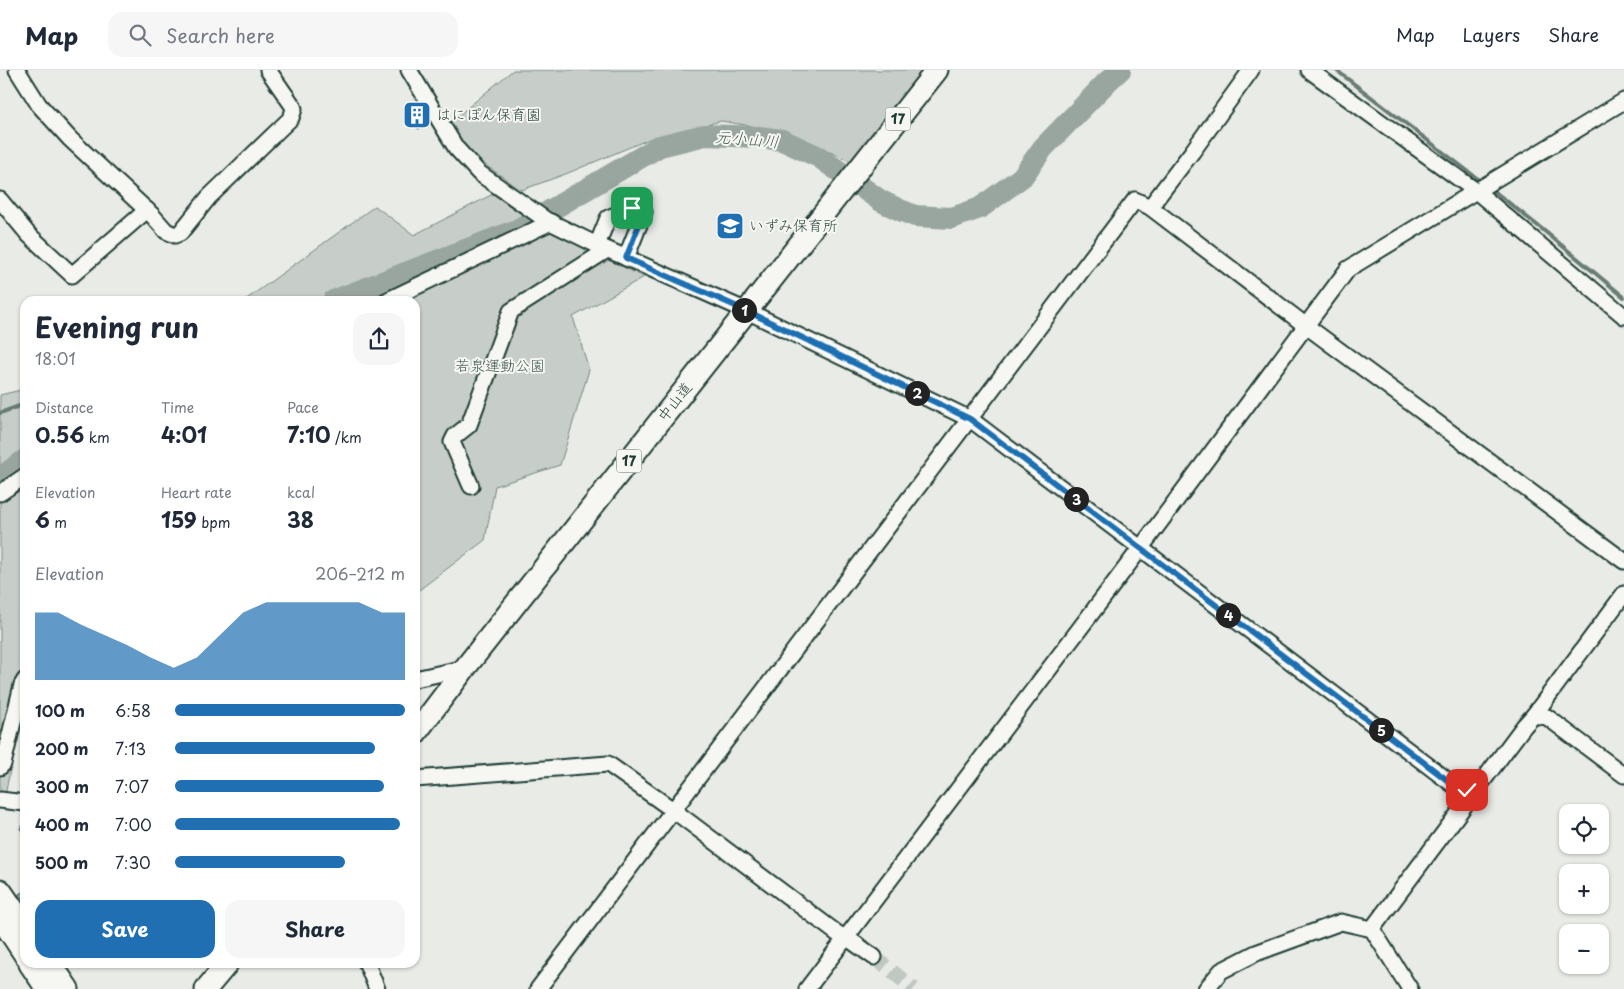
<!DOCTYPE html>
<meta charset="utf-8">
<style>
body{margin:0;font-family:"Playpen Sans","Klee One",sans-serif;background:#f6f6f7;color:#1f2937;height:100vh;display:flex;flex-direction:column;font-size:19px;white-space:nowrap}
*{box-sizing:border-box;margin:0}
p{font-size:16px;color:#747a83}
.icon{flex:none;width:28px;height:28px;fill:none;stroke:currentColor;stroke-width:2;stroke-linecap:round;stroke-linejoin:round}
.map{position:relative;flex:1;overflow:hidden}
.drawer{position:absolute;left:20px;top:226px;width:400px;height:672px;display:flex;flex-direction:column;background:#fff;border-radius:15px;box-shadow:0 1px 4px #0004}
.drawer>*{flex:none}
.fabs{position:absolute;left:1559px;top:734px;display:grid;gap:10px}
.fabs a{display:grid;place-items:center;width:50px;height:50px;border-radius:10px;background:#fff;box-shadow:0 1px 4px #0004;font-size:25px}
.pin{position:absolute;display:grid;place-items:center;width:42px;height:42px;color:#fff;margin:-21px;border-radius:10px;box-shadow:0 2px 8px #0006}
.km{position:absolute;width:25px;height:25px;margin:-12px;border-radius:50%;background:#222;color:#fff;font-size:14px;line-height:25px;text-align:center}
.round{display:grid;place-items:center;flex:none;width:52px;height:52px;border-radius:15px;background:#f6f6f7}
.head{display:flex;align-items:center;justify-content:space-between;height:85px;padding:0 15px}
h1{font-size:28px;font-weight:700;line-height:38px}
.metrics{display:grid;grid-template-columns:repeat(3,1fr);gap:8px;height:85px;padding:5px 15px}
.metrics div{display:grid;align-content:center}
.metrics b{font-size:21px;font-weight:700}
.metrics small{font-size:14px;font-weight:400}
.metrics p{font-size:14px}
.chart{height:140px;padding:10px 15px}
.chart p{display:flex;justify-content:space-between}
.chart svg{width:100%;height:90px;margin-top:5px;fill:#1f6fb2;opacity:.7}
.primary-button{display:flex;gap:10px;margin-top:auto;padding:10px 15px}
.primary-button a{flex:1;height:58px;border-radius:15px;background:#1f6fb2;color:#fff;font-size:20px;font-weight:700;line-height:58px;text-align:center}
.primary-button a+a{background:#f6f6f7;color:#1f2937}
ul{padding:0 15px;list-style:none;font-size:16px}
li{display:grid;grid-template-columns:80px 60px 1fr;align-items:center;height:38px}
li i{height:12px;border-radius:6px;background:#1f6fb2}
header{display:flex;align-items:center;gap:30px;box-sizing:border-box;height:70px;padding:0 25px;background:#fff;border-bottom:1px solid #e0e1e3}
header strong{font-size:24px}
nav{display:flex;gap:28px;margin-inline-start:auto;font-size:18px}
.search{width:350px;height:45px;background:#f6f6f7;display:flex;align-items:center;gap:12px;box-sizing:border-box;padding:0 18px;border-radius:15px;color:#747a83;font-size:19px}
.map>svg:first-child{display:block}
.green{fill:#c7cec9;stroke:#73867e}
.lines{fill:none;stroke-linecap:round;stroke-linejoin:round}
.stream{stroke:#687c75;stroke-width:4}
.river{stroke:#99a6a0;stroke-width:22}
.building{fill:#b0bab5;stroke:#1f3d34}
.minor-tunnel{stroke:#c1c8c3;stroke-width:15;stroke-dasharray:15 8;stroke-linecap:butt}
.minor-casing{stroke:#1f3d34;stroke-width:19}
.highway-casing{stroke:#1f3d34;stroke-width:25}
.minor{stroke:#f6f6f2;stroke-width:15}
.highway{stroke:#f6f6f2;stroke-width:21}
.route-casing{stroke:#fff;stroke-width:10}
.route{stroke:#1f6fb2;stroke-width:6}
.labels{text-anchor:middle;stroke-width:4;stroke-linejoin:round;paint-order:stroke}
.shield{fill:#f6f6f2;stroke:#60746d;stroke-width:1}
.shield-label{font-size:14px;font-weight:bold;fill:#1f3d34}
.poi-label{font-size:15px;fill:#1f3d34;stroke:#f6f6f2;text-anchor:start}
.park-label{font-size:15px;fill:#415a52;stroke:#f6f6f2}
.street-label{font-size:15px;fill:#1f3d34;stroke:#f6f6f2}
.water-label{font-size:16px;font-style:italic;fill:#445c54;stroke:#f6f6f2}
</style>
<header>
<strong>Map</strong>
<div class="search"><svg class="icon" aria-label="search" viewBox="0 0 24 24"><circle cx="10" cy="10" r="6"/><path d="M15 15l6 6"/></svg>Search here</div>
<nav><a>Map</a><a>Layers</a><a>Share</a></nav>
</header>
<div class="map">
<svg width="1624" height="919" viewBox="0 0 1624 919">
<rect width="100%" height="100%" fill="#e9ebe7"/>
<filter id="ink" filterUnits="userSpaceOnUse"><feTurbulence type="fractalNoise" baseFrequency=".02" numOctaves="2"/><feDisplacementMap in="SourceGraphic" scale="10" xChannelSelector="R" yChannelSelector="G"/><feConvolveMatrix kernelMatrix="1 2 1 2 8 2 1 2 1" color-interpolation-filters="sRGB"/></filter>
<g filter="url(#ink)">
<g class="green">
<polygon points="513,0 924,0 850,91 820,77 769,59 721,51 654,67 568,103 522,120 472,86 448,54"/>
<polygon points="493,124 538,156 644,207 573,247 589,300 560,395 495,416 485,470 415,523 415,231 244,231 375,136 414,165"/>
<polygon points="25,319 25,622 5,726 0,726 0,325"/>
</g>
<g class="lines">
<g class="stream">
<polyline points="1336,0 1482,112"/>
<polyline points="1490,118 1542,159 1624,227"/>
<polyline points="0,343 25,334"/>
</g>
<g class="river">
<polyline points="333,231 517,160 660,76 705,65 759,67 782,70 819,87 881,131 900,140 915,146 952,148 980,138 1022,107 1043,78 1107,12 1120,0"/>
<polyline points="0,408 25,390"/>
</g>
</g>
<g class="building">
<polygon points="416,32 426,55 418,59 408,36"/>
<polygon points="25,754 25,766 20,758"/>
<polygon points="25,821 25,832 19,824"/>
</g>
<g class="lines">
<polyline class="minor-tunnel" points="874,887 914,919"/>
<defs>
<g id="minor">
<polyline points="17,0 39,35 70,69 152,145 166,161 175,165 180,163 209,127 291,48 294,39 293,36 268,0"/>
<polyline points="409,0 456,78 479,103 546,150 597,175 747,241 970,349 1459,719 1476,720 1524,656 1534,645 1547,647 1624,705"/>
<polyline points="1309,0 1476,121 1624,246"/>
<polyline points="0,130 28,164 72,205 147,140"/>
<polyline points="1150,137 1192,82 1251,0"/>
<polyline points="597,175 608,148 632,138 644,142 626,188"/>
<polyline points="386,231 551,152"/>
<polyline points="471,416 452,372 455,366 469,355 511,241 607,180"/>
<polyline points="0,423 25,406"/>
<polyline points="415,609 465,598"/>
<polyline points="1534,645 1624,524"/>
<polyline points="0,697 3,694 22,615 25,610"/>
<polyline points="415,709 608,694 673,740 838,864 846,867 874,887"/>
<polyline points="0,730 25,733"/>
<polyline points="1372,859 1476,720"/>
<polyline points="367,894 377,919"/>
<polyline points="538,919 1135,130 1150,137 1305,255 1624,491"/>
<polyline points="807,919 1140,479 1348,199 1624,31"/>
<polyline points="1206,919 1221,901 1256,883 1341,852 1372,859 1410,919"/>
</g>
<g id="highway">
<polyline points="415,664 465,598 937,0"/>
<polyline points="0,820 25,856"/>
<polyline points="0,847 25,885"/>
<polyline points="30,894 47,919"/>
<polyline points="51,894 68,919"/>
<polyline points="206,919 227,894"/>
</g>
</defs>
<use href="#minor" class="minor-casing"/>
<use href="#highway" class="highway-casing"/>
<use href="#minor" class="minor"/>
<use href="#highway" class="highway"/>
</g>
</g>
<g class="lines" filter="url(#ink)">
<defs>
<polyline id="route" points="632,138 644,142 626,188 747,241 970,349 1459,719 1467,720"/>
</defs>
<use href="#route" class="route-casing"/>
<use href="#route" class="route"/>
</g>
<defs>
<symbol id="building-square" viewBox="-11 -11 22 22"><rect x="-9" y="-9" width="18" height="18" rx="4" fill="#1f6fb2" stroke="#f6f6f2"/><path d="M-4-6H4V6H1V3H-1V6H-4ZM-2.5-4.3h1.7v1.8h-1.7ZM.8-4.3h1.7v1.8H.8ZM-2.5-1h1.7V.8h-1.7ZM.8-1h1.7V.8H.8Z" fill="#fff"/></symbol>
<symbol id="school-square" viewBox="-11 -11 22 22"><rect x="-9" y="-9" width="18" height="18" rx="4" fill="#1f6fb2" stroke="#f6f6f2"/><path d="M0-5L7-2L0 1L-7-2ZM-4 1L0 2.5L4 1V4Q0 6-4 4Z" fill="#fff"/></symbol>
</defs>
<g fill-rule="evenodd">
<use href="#building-square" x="401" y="29" width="32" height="32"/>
<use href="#school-square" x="714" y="140" width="32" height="32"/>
</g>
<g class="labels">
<g class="shield">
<rect x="885.5" y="37.5" width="25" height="23" rx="4"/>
<rect x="616.5" y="379.5" width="25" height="23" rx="4"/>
</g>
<g class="shield-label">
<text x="898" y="54">17</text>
<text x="629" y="396">17</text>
</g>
<g class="poi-label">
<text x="436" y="50">はにぽん保育園</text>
<text x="749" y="161">いずみ保育所</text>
</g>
<g class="park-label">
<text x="500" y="301">若泉運動公園</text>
</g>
<g class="street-label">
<text transform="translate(675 332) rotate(-52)" y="5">中山道</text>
</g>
<g class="water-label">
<text transform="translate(747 69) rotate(5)" y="6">元小山川</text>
</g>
</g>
</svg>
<div class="fabs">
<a><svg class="icon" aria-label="locate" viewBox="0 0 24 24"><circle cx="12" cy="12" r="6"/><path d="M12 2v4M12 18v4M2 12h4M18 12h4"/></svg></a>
<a>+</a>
<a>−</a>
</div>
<div class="pin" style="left:632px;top:138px;background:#1e9e55"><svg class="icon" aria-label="arrive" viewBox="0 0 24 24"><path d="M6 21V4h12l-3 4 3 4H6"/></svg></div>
<div class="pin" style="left:1467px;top:720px;background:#d93025"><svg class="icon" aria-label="check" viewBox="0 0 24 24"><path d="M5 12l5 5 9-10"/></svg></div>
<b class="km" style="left:744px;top:240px">1</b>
<b class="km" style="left:917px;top:323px">2</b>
<b class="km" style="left:1076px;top:429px">3</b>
<b class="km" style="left:1228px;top:545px">4</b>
<b class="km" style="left:1381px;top:660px">5</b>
<section class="drawer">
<div class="head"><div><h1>Evening run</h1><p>18:01</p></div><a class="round"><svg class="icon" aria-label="share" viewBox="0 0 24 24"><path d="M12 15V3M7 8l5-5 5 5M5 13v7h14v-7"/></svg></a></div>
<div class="metrics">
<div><p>Distance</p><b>0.56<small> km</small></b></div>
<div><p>Time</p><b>4:01</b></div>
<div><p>Pace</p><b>7:10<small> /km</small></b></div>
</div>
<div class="metrics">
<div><p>Elevation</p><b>6<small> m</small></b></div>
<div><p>Heart rate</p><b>159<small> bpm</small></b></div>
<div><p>kcal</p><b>38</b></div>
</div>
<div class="chart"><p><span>Elevation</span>206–212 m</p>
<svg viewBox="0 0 160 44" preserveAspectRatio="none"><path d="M0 44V11L10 11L20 17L30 22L40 27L50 33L60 38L70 33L80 22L90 11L100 6L110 6L120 6L130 6L140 6L150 11L160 11V44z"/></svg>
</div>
<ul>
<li><b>100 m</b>6:58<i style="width:100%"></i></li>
<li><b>200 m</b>7:13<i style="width:87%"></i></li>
<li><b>300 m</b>7:07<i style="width:91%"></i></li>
<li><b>400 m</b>7:00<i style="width:98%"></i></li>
<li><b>500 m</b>7:30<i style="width:74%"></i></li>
</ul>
<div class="primary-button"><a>Save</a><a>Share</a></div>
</section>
</div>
